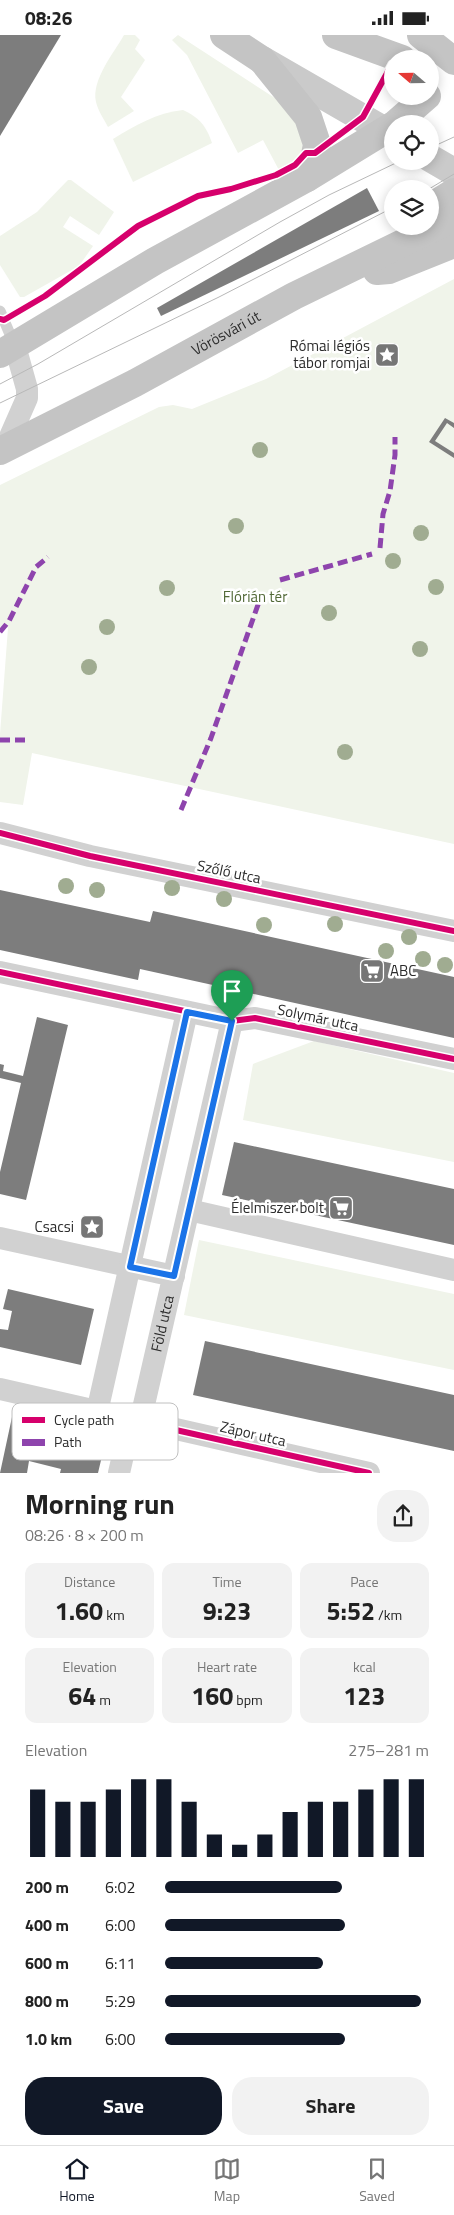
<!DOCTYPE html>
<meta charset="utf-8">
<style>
body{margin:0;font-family:"Titillium Web",sans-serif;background:#f2f2f2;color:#222;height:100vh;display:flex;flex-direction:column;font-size:19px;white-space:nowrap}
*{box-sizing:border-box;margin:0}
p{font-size:16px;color:#767676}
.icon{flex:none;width:28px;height:28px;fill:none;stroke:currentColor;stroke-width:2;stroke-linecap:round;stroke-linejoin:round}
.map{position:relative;height:1438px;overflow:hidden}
.sheet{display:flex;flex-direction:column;background:#fff;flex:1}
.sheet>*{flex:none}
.needle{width:32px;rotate:290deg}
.tools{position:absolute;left:384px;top:15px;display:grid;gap:10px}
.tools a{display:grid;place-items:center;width:55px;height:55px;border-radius:50%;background:#fff;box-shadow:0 2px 12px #0003;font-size:25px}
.pin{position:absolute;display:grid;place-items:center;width:42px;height:42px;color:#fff;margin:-51px -21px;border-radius:50% 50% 50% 0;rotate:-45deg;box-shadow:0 0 5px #0007}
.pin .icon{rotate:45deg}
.round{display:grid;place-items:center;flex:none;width:52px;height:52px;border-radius:20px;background:#f2f2f2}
.headline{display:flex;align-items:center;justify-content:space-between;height:85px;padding:0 25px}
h1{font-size:28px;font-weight:700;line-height:38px}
.stats{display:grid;grid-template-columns:repeat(3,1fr);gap:8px;height:85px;padding:5px 25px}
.stats div{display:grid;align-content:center;border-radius:12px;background:#f2f2f2;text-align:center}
.stats b{font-size:25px;font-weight:700}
.stats small{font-size:14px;font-weight:400}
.stats p{font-size:14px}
.chart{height:140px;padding:10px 25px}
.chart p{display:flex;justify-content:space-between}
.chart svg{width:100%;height:90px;margin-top:5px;stroke:#111827;stroke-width:6}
.primary-button{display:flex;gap:10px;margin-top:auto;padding:10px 25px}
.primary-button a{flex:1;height:58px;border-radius:20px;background:#111827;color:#fff;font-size:20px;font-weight:700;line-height:58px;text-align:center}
.primary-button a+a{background:#f2f2f2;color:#222}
ul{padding:0 25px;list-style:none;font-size:16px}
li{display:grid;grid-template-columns:80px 60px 1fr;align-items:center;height:38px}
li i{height:12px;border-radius:6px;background:#111827}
.status{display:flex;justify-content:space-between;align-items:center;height:35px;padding:0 25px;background:#fff;direction:ltr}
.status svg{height:14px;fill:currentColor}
.tab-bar{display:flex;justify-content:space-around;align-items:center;height:70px;border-top:1px solid #e0e0e0;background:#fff;font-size:14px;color:#767676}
.tab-bar a{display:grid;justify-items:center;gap:2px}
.tab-bar .on{color:#111827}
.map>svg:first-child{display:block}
.green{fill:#f0f4ea}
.building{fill:#7d7d7d}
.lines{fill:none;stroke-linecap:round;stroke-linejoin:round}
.lane{stroke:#d1d1d1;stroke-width:11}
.street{stroke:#d1d1d1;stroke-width:22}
.secondary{stroke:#cacaca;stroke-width:28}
.primary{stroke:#c4c4c4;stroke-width:28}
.tram{stroke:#b8b8b8;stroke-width:1}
.quiet{stroke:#8e44ad;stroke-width:5;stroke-dasharray:10 5;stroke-linecap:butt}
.cycleway-casing{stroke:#fff;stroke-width:9}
.cycleway{stroke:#d6006c;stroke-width:6}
.tree{fill:#a0ac91}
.route-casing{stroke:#fff;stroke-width:10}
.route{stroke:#1a73e8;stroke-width:6}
.labels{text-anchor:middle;stroke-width:5;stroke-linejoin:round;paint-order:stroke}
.street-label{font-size:15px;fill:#2c2c2c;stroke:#fff}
.poi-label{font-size:15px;fill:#2c2c2c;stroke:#fff;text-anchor:end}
.park-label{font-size:15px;fill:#526937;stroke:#fff}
.key{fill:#fff;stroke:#c0c0c0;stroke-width:1}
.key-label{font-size:14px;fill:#2c2c2c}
</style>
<div class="status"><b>08:26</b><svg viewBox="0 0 49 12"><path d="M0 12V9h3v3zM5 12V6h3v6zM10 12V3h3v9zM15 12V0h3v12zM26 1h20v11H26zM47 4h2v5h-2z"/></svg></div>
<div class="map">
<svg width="454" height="1438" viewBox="0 0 454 1438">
<rect width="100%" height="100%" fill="#fff"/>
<g class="green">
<path d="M124,0H135L140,5L135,14L145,25L121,62L134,76L108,92C104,84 98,76 96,67C91,45 114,18 124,0Z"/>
<path d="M178,0L281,67L302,88C304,115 305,122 280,137L263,105L238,118L187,20L172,5Z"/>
<path d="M183,75C200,83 206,91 212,108L133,147L113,104C136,90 156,78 183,75Z"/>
<polygon points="68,145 71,145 114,177 99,200 70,181 63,192 93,211 79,231 24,262 20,262 0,230 0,201 37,177"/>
<polygon points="454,244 454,809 32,718 23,770 0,767 0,699 8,593 0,592 0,450 159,372 173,370 192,374 266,344"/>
<polygon points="314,1006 454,1038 454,1127 243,1085 253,1029"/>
<polygon points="199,1205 454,1259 454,1335 184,1280"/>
</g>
<g class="building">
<polygon points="0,0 61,0 0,101"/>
<polygon points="367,153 379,176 161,281 157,273"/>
<polygon points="445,383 454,388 454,393 447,388 435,406 454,418 454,423 429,407"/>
<polygon points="0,855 150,887 153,876 454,942 454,1003 140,934 138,945 0,915"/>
<polygon points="37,982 68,990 26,1165 0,1159 0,1137 21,1048 0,1043 0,1029 4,1030 3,1036 23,1041"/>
<polygon points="234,1107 454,1154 454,1210 222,1160"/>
<polygon points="8,1254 94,1274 81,1330 0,1312 0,1294 8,1295 12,1276 3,1274"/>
<polygon points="205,1306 454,1360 454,1416 193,1360"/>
<polygon points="12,1382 106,1404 98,1438 60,1438 61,1434 29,1426 27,1438 0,1438"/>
</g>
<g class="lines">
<polyline class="lane" points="0,276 15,311"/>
<g class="street">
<polyline points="5,413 27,363 27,354 15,311"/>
<polyline points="0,798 90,821 454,896"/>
<polyline points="0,937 232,986 255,983 454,1024"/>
<polyline points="189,1175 454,1235"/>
<polyline points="0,1203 174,1241"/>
<polyline points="0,1354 369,1438"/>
<polyline points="97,1377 187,977"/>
<path id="s1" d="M140,1387L232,986"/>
<polyline points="119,1438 131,1385"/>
</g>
<g class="secondary">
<polyline points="262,25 392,100"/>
<polyline points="430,123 454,137"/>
</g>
<g class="primary">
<polyline points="224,0 262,25 308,82 317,109 314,126 307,143"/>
<polyline points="336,0 402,24"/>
<polyline points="421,0 454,26"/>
<polyline points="395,89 427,61"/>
<polyline points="430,172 454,157"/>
<polyline points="377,236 389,235 454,209"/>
<polyline points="0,319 155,226 307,143 392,91"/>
<path id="s2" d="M0,416L135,348L294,261L454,183"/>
</g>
<g class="tram">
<polyline points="430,113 454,102"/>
<polyline points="429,154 454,139"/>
<polyline points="0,349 38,329 280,187 329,160 400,126"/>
<polyline points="0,368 219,262 392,173"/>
</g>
<g class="quiet">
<polyline points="380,513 383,479 390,456 395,420 395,402"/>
<polyline points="280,545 372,519"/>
<polyline points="0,597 9,586 36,532 48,522"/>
<polyline points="0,705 28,705"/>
<polyline points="181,775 211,703 260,564"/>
</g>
<defs>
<g id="cycleway">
<polyline points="0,284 4,285 45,261 138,191 198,161 231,154 276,140 295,130 306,118 315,118 363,82 392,29"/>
<polyline points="0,798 90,821 454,896"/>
<polyline points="0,937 232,986 255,983 454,1024"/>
<polyline points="131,1385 369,1438"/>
</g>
</defs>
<use href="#cycleway" class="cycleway-casing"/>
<use href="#cycleway" class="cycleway"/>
</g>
<g class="tree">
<circle cx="260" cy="415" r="8"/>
<circle cx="236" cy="491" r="8"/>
<circle cx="421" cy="498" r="8"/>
<circle cx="393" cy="526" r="8"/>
<circle cx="436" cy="552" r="8"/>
<circle cx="167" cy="553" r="8"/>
<circle cx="329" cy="578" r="8"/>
<circle cx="107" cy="592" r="8"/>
<circle cx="420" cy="614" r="8"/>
<circle cx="89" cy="632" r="8"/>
<circle cx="345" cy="717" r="8"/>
<circle cx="66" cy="851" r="8"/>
<circle cx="172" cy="853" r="8"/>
<circle cx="97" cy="855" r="8"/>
<circle cx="224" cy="864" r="8"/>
<circle cx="335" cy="889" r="8"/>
<circle cx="264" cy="890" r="8"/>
<circle cx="409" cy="902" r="8"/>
<circle cx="386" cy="916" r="8"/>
<circle cx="423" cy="924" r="8"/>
<circle cx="445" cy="930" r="8"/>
</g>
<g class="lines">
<defs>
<polygon id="route" points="187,977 232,986 174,1241 130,1232"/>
</defs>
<use href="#route" class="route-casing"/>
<use href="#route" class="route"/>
</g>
<defs>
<symbol id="sight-square" viewBox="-11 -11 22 22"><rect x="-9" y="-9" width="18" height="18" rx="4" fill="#767676" stroke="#fff"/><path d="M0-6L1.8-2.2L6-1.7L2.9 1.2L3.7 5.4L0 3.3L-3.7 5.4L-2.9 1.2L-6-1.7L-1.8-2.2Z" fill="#fff"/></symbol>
<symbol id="supermarket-square" viewBox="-11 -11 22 22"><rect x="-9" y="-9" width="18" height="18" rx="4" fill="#767676" stroke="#fff"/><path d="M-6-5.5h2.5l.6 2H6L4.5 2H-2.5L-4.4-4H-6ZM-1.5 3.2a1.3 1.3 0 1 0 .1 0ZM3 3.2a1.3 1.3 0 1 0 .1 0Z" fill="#fff"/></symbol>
</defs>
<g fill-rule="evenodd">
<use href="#sight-square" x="373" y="306" width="28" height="28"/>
<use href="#supermarket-square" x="358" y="922" width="28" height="28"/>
<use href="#supermarket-square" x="327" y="1159" width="28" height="28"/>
<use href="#sight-square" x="78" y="1178" width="28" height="28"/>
</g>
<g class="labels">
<g class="street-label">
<text dy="5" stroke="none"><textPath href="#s2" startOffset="255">Vörösvári út</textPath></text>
<text transform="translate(229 837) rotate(12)" y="5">Szőlő utca</text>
<text transform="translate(318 983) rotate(12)" y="5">Solymár utca</text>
<text dy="5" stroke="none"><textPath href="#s1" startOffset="101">Föld utca</textPath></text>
<text transform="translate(253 1399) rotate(13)" y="5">Zápor utca</text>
</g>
<g class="poi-label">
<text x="370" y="316">Római légiós<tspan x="370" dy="17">tábor romjai</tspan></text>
<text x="390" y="941" text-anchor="start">ABC</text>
<text x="324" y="1178">Élelmiszer bolt</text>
<text x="74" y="1197">Csacsi</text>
</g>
<g class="park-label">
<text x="255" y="567">Flórián tér</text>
</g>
</g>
<rect x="12" y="1368" width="166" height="57" rx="8" class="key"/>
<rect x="22" y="1382" width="23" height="6" fill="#d6006c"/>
<rect x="22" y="1404" width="23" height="7" fill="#8e44ad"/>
<g class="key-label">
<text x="54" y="1390">Cycle path</text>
<text x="54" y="1412">Path</text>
</g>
</svg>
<div class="tools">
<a><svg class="needle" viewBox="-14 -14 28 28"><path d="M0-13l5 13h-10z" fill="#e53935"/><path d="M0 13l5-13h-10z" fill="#767676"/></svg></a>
<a><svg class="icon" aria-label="locate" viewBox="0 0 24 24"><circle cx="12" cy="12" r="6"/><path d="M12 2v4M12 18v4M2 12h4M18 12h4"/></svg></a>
<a><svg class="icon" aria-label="layers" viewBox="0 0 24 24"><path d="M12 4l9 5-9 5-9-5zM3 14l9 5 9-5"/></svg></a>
</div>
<div class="pin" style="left:232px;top:986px;background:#1e9e55"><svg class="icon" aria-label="arrive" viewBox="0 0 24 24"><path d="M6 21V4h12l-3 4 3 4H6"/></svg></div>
</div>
<section class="sheet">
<div class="headline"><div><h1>Morning run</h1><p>08:26 · 8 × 200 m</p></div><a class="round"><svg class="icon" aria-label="share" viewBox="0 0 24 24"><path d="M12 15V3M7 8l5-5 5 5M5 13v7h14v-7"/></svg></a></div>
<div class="stats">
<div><p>Distance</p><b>1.60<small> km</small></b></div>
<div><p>Time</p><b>9:23</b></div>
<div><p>Pace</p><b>5:52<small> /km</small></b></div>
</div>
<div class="stats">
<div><p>Elevation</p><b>64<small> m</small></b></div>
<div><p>Heart rate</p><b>160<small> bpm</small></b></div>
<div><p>kcal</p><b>123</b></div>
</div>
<div class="chart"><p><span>Elevation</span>275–281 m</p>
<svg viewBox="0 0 160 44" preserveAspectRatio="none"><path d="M5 44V11M15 44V17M25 44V17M35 44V11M45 44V6M55 44V6M65 44V17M75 44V33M85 44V38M95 44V33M105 44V22M115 44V17M125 44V17M135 44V11M145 44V6M155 44V6"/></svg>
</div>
<ul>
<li><b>200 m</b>6:02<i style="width:67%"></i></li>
<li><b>400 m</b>6:00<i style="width:68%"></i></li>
<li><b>600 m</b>6:11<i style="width:60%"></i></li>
<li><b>800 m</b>5:29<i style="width:97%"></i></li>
<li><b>1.0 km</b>6:00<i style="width:68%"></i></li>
</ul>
<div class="primary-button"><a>Save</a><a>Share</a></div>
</section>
<nav class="tab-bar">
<a class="on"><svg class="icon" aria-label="home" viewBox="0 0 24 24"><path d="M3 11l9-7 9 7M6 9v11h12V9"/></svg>Home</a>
<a><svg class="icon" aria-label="map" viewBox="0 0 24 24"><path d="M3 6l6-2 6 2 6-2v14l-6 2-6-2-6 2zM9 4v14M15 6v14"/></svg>Map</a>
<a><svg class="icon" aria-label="saved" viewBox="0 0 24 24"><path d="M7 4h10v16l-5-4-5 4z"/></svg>Saved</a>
</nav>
